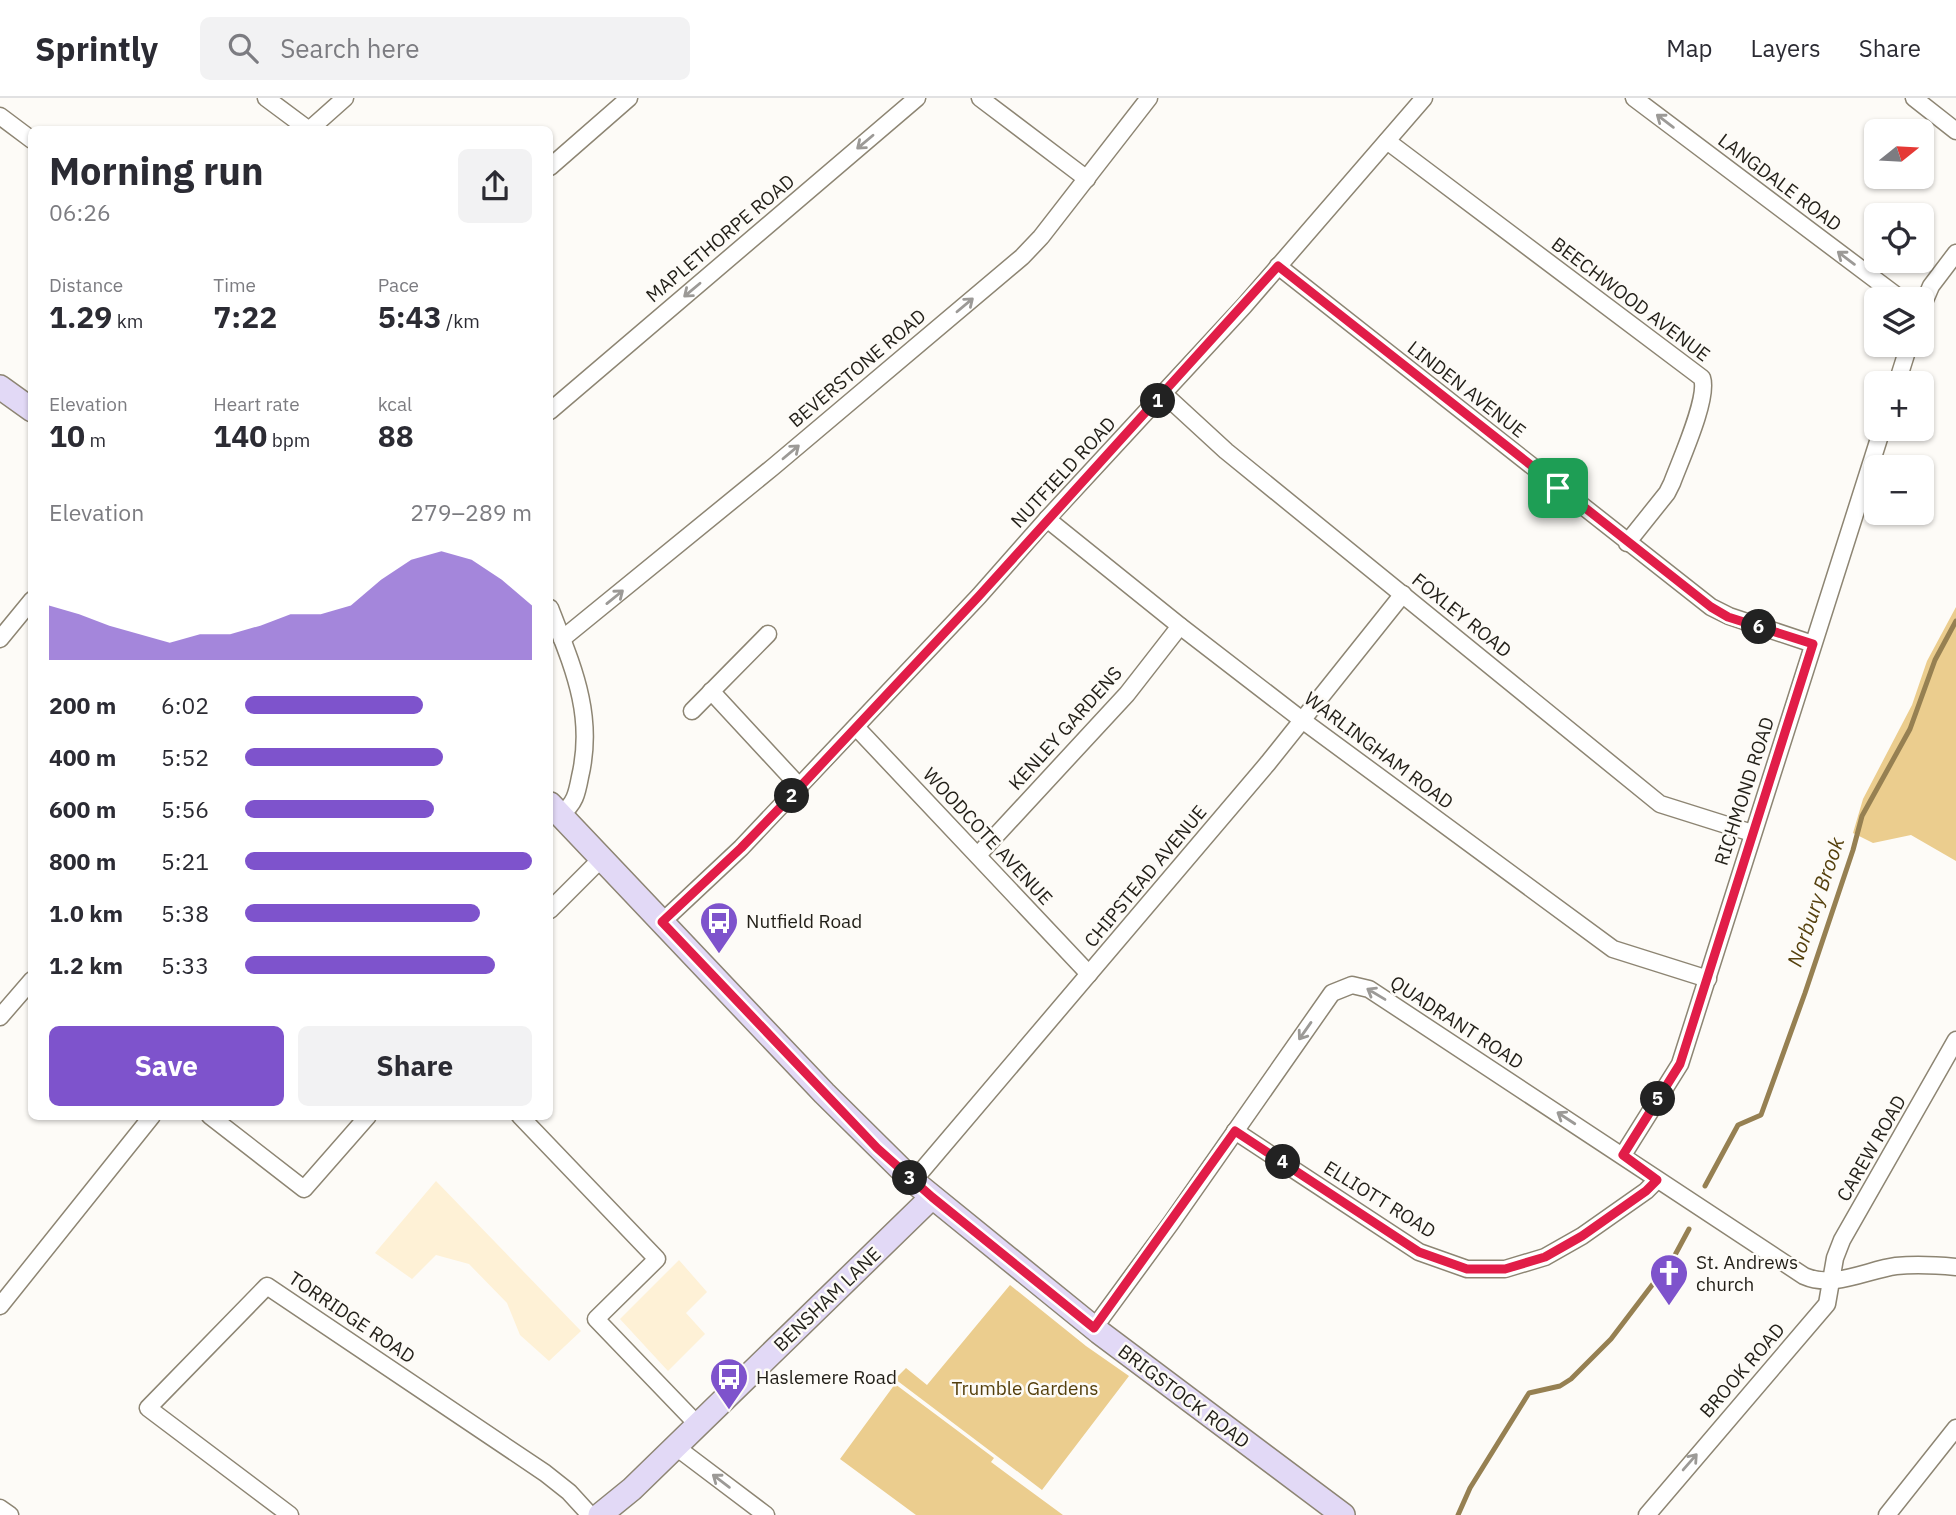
<!DOCTYPE html>
<meta charset="utf-8">
<style>
body{margin:0;font-family:"IBM Plex Sans",sans-serif;background:#f2f2f3;color:#2b2b33;height:100vh;display:flex;flex-direction:column;font-size:26px;white-space:nowrap}
*{box-sizing:border-box;margin:0}
p{font-size:23px;color:#7c7c81}
.icon{flex:none;width:38px;height:38px;fill:none;stroke:currentColor;stroke-width:2;stroke-linecap:round;stroke-linejoin:round}
.map{position:relative;flex:1;overflow:hidden}
.details{position:absolute;left:28px;top:28px;width:525px;height:994px;display:flex;flex-direction:column;background:#fff;border-radius:10px;box-shadow:0 2px 5px #0004}
.details>*{flex:none}
.needle{width:46px;rotate:72deg}
.controls{position:absolute;left:1864px;top:21px;display:grid;gap:14px}
.controls a{display:grid;place-items:center;width:70px;height:70px;border-radius:10px;background:#fff;box-shadow:0 2px 5px #0004;font-size:35px}
.pin{position:absolute;display:grid;place-items:center;width:60px;height:60px;color:#fff;margin:-30px;border-radius:14px;box-shadow:0 4px 10px #0006}
.km{position:absolute;width:35px;height:35px;margin:-18px;border-radius:50%;background:#222;color:#fff;font-size:19px;line-height:35px;text-align:center}
.round{display:grid;place-items:center;flex:none;width:74px;height:74px;border-radius:10px;background:#f2f2f3}
.summary{display:flex;align-items:center;justify-content:space-between;height:119px;padding:0 21px}
h1{font-size:38px;font-weight:800;line-height:52px}
.metrics{display:grid;grid-template-columns:repeat(3,1fr);gap:10px;height:119px;padding:7px 21px}
.metrics div{display:grid;align-content:center}
.metrics b{font-size:30px;font-weight:800}
.metrics small{font-size:19px;font-weight:400}
.metrics p{font-size:19px}
.chart{height:196px;padding:14px 21px}
.chart p{display:flex;justify-content:space-between}
.chart svg{width:100%;height:126px;margin-top:7px;fill:#7e53cc;opacity:.7}
.cta{display:flex;gap:14px;margin-top:auto;padding:14px 21px}
.cta a{flex:1;height:80px;border-radius:10px;background:#7e53cc;color:#fff;font-size:28px;font-weight:800;line-height:80px;text-align:center}
.cta a+a{background:#f2f2f3;color:#2b2b33}
ul{padding:0 21px;list-style:none;font-size:23px}
li{display:grid;grid-template-columns:112px 84px 1fr;align-items:center;height:52px}
li i{height:18px;border-radius:9px;background:#7e53cc}
header{display:flex;align-items:center;gap:42px;box-sizing:border-box;height:98px;padding:0 35px;background:#fff;border-bottom:2px solid #e1e1e2}
header strong{font-size:33px}
nav{display:flex;gap:38px;margin-inline-start:auto;font-size:24px}
.search{width:490px;height:63px;background:#f2f2f3;display:flex;align-items:center;gap:18px;box-sizing:border-box;padding:0 24px;border-radius:10px;color:#7c7c81;font-size:26px}
.map>svg:first-child{display:block}
.built{fill:#fef1d6}
.green{fill:#ebcd8e}
.lines{fill:none;stroke-linecap:round;stroke-linejoin:round}
.stream{stroke:#968052;stroke-width:5}
.street-casing{stroke:#8d8573;stroke-width:19}
.secondary-casing{stroke:#8d8573;stroke-width:26}
.street{stroke:#fff;stroke-width:16}
.secondary{stroke:#e2d9f6;stroke-width:23}
.oneway{stroke:#9c9a97}
.route-casing{stroke:#fff;stroke-width:14}
.route{stroke:#e11d48;stroke-width:9}
.labels{text-anchor:middle;stroke-width:5;stroke-linejoin:round;paint-order:stroke}
.street-label{font-size:19px;fill:#221f18;stroke:#fdfbf7}
.poi-label{font-size:19px;fill:#221f18;stroke:#fdfbf7;text-anchor:start}
.park-label{font-size:19px;fill:#543f0c;stroke:#fdfbf7}
.water-label{font-size:21px;font-style:italic;fill:#55400d;stroke:#fdfbf7}
</style>
<header>
<strong>Sprintly</strong>
<div class="search"><svg class="icon" aria-label="search" viewBox="0 0 24 24"><circle cx="10" cy="10" r="6"/><path d="M15 15l6 6"/></svg>Search here</div>
<nav><a>Map</a><a>Layers</a><a>Share</a></nav>
</header>
<div class="map">
<svg width="1956" height="1417" viewBox="0 0 1956 1417">
<rect width="100%" height="100%" fill="#fdfbf7"/>
<g class="built">
<polygon points="436,1083 581,1233 549,1263 520,1237 507,1205 469,1166 436,1157 412,1181 375,1155"/>
<polygon points="679,1162 707,1194 686,1215 705,1236 668,1273 620,1221"/>
</g>
<g class="green">
<polygon points="1956,509 1956,763 1911,737 1873,745 1853,735 1863,701 1912,607 1927,563"/>
<polygon points="1010,1187 1086,1248 1129,1278 1042,1392 895,1281 906,1270 927,1287"/>
<polygon points="895,1286 994,1360 991,1364 1063,1417 916,1417 840,1361"/>
</g>
<g class="lines">
<g class="stream">
<polyline points="1705,1088 1738,1027 1761,1017 1805,895 1853,752 1862,718 1910,631 1935,562 1956,523"/>
<polyline points="1458,1417 1470,1390 1529,1295 1560,1288 1571,1281 1611,1241 1675,1157 1689,1131"/>
</g>
<defs>
<g id="street">
<polyline points="266,0 309,32"/>
<polyline points="980,0 1087,81"/>
<polyline points="1634,0 1901,201"/>
<polyline points="1914,0 1956,33"/>
<polyline points="0,18 32,42"/>
<polyline points="309,32 345,0"/>
<path d="M1387,43L1702,280C1709,300 1680,363 1672,385L1667,395L1627,445"/>
<polyline points="550,69 629,0"/>
<polyline points="1278,168 1711,509 1729,518 1813,546"/>
<polyline points="1922,209 1931,188 1956,155"/>
<polyline points="1897,285 1909,247"/>
<polyline points="1164,296 1226,353 1660,706 1752,735"/>
<polyline points="550,313 917,0"/>
<polyline points="1047,421 1180,528 1302,622 1613,851 1708,881"/>
<path d="M550,510C572,567 595,616 580,679C577,695 575,706 561,716"/>
<polyline points="0,541 32,502"/>
<polyline points="562,541 773,369 1022,159 1041,139 1149,0"/>
<polyline points="711,593 800,689"/>
<polyline points="692,613 768,536"/>
<polyline points="856,629 1089,876"/>
<polyline points="978,757 1127,596 1180,528"/>
<polyline points="550,812 602,760"/>
<polyline points="662,824 741,750 979,498 1047,421 1244,208 1424,0"/>
<polyline points="0,919 32,882"/>
<polyline points="210,1018 304,1091 368,1018"/>
<polyline points="520,1018 657,1161 596,1221 697,1326"/>
<polyline points="1235,1033 1419,1154 1467,1171 1505,1171 1545,1159 1582,1138 1646,1093 1657,1082"/>
<polyline points="1623,1057 1680,966 1882,331"/>
<polyline points="913,1083 1268,665 1403,496"/>
<polyline points="0,1208 152,1018"/>
<path d="M1094,1230L1171,1125L1332,895L1352,887L1369,891L1804,1178C1833,1191 1867,1172 1896,1168C1917,1166 1935,1167 1956,1169"/>
<polyline points="676,1349 766,1417"/>
<polyline points="0,1410 10,1417"/>
<polyline points="290,1417 148,1310 267,1188 545,1375 569,1394 590,1417"/>
<polyline points="1647,1417 1827,1206 1835,1160 1842,1142 1956,942"/>
<polyline points="1887,1417 1956,1330"/>
</g>
<g id="secondary">
<polyline points="0,289 32,312"/>
<polyline points="550,706 824,995 913,1083 1099,1234 1343,1417"/>
<polyline points="600,1417 632,1391 932,1099"/>
</g>
</defs>
<use href="#street" class="street-casing"/>
<use href="#secondary" class="secondary-casing"/>
<use href="#street" class="street"/>
<use href="#secondary" class="secondary"/>
</g>
<defs><path id="oneway-shaft" d="M-6 0H5M1.5-3L5.5 0L1.5 3" fill="none" stroke-width="1.6" stroke-linecap="round" stroke-linejoin="round" transform="scale(1.75)"/></defs>
<g class="oneway">
<use href="#oneway-shaft" transform="translate(1665 23) rotate(-143)"/>
<use href="#oneway-shaft" transform="translate(865 44) rotate(140)"/>
<use href="#oneway-shaft" transform="translate(1846 160) rotate(-143)"/>
<use href="#oneway-shaft" transform="translate(692 192) rotate(140)"/>
<use href="#oneway-shaft" transform="translate(965 207) rotate(-40)"/>
<use href="#oneway-shaft" transform="translate(791 354) rotate(-40)"/>
<use href="#oneway-shaft" transform="translate(615 499) rotate(-39)"/>
<use href="#oneway-shaft" transform="translate(1376 896) rotate(-149)"/>
<use href="#oneway-shaft" transform="translate(1305 933) rotate(125)"/>
<use href="#oneway-shaft" transform="translate(1566 1020) rotate(-147)"/>
<use href="#oneway-shaft" transform="translate(1690 1364) rotate(-49)"/>
<use href="#oneway-shaft" transform="translate(721 1383) rotate(-143)"/>
</g>
<g class="lines">
<defs>
<polygon id="route" points="1278,168 1711,509 1728,519 1813,546 1680,966 1623,1057 1657,1082 1646,1093 1582,1138 1545,1159 1505,1171 1467,1171 1419,1154 1235,1033 1094,1230 932,1099 877,1050 662,824 741,750 800,689 979,498"/>
</defs>
<use href="#route" class="route-casing"/>
<use href="#route" class="route"/>
</g>
<defs>
<symbol id="bus-pin" viewBox="-11 -11 22 30"><path d="M0 17L-7.5 6A9.5 9.5 0 1 1 7.5 6Z" fill="#7e53cc" stroke="#fdfbf7"/><path d="M-5-6H5V4H4V6H2V4H-2V6H-4V4H-5ZM-3.5-4V0h7V-4ZM-3.5 1.2v1.5H-2V1.2ZM2 1.2v1.5H3.5V1.2Z" fill="#fff"/></symbol>
<symbol id="church-pin" viewBox="-11 -11 22 30"><path d="M0 17L-7.5 6A9.5 9.5 0 1 1 7.5 6Z" fill="#7e53cc" stroke="#fdfbf7"/><path d="M-1.2-6h2.4v3.5h3.3v2.4h-3.3V6h-2.4V-.1h-3.3v-2.4h3.3Z" fill="#fff"/></symbol>
</defs>
<g fill-rule="evenodd">
<use href="#bus-pin" x="697" y="801" width="44" height="60"/>
<use href="#church-pin" x="1647" y="1153" width="44" height="60"/>
<use href="#bus-pin" x="707" y="1257" width="44" height="60"/>
</g>
<g class="labels">
<g class="street-label">
<text transform="translate(1780 84) rotate(37)" y="7">LANGDALE ROAD</text>
<text transform="translate(720 140) rotate(-40)" y="7">MAPLETHORPE ROAD</text>
<text transform="translate(1631 201) rotate(37)" y="7">BEECHWOOD AVENUE</text>
<text transform="translate(857 270) rotate(-40)" y="7">BEVERSTONE ROAD</text>
<text transform="translate(1467 291) rotate(38)" y="7">LINDEN AVENUE</text>
<text transform="translate(1063 374) rotate(-47)" y="7">NUTFIELD ROAD</text>
<text transform="translate(1462 517) rotate(39)" y="7">FOXLEY ROAD</text>
<text transform="translate(1065 630) rotate(-48)" y="7">KENLEY GARDENS</text>
<text transform="translate(1379 652) rotate(37)" y="7">WARLINGHAM ROAD</text>
<text transform="translate(1744 693) rotate(-72)" y="7">RICHMOND ROAD</text>
<text transform="translate(988 738) rotate(47)" y="7">WOODCOTE AVENUE</text>
<text transform="translate(1145 778) rotate(-50)" y="7">CHIPSTEAD AVENUE</text>
<text transform="translate(1457 924) rotate(33)" y="7">QUADRANT ROAD</text>
<text transform="translate(1871 1050) rotate(-60)" y="7">CAREW ROAD</text>
<text transform="translate(1380 1101) rotate(32)" y="7">ELLIOTT ROAD</text>
<text transform="translate(827 1201) rotate(-44)" y="7">BENSHAM LANE</text>
<text transform="translate(352 1219) rotate(34)" y="7">TORRIDGE ROAD</text>
<text transform="translate(1742 1272) rotate(-49)" y="7">BROOK ROAD</text>
<text transform="translate(1184 1298) rotate(37)" y="7">BRIGSTOCK ROAD</text>
</g>
<g class="poi-label">
<text x="746" y="830">Nutfield Road</text>
<text x="1696" y="1171">St. Andrews<tspan x="1696" dy="22">church</tspan></text>
<text x="756" y="1286">Haslemere Road</text>
</g>
<g class="park-label">
<text x="1025" y="1297">Trumble Gardens</text>
</g>
<g class="water-label">
<text transform="translate(1816 804) rotate(-71)" y="7">Norbury Brook</text>
</g>
</g>
</svg>
<div class="controls">
<a><svg class="needle" viewBox="-14 -14 28 28"><path d="M0-13l5 13h-10z" fill="#e53935"/><path d="M0 13l5-13h-10z" fill="#7c7c81"/></svg></a>
<a><svg class="icon" aria-label="locate" viewBox="0 0 24 24"><circle cx="12" cy="12" r="6"/><path d="M12 2v4M12 18v4M2 12h4M18 12h4"/></svg></a>
<a><svg class="icon" aria-label="layers" viewBox="0 0 24 24"><path d="M12 4l9 5-9 5-9-5zM3 14l9 5 9-5"/></svg></a>
<a>+</a>
<a>−</a>
</div>
<div class="pin" style="left:1558px;top:390px;background:#1e9e55"><svg class="icon" aria-label="arrive" viewBox="0 0 24 24"><path d="M6 21V4h12l-3 4 3 4H6"/></svg></div>
<b class="km" style="left:1158px;top:303px">1</b>
<b class="km" style="left:792px;top:698px">2</b>
<b class="km" style="left:910px;top:1080px">3</b>
<b class="km" style="left:1283px;top:1064px">4</b>
<b class="km" style="left:1658px;top:1001px">5</b>
<b class="km" style="left:1759px;top:529px">6</b>
<section class="details">
<div class="summary"><div><h1>Morning run</h1><p>06:26</p></div><a class="round"><svg class="icon" aria-label="share" viewBox="0 0 24 24"><path d="M12 15V3M7 8l5-5 5 5M5 13v7h14v-7"/></svg></a></div>
<div class="metrics">
<div><p>Distance</p><b>1.29<small> km</small></b></div>
<div><p>Time</p><b>7:22</b></div>
<div><p>Pace</p><b>5:43<small> /km</small></b></div>
</div>
<div class="metrics">
<div><p>Elevation</p><b>10<small> m</small></b></div>
<div><p>Heart rate</p><b>140<small> bpm</small></b></div>
<div><p>kcal</p><b>88</b></div>
</div>
<div class="chart"><p><span>Elevation</span>279–289 m</p>
<svg viewBox="0 0 160 44" preserveAspectRatio="none"><path d="M0 44V25L10 28L20 32L30 35L40 38L50 35L60 35L70 32L80 28L90 28L100 25L110 16L120 9L130 6L140 9L150 16L160 25V44z"/></svg>
</div>
<ul>
<li><b>200 m</b>6:02<i style="width:62%"></i></li>
<li><b>400 m</b>5:52<i style="width:69%"></i></li>
<li><b>600 m</b>5:56<i style="width:66%"></i></li>
<li><b>800 m</b>5:21<i style="width:100%"></i></li>
<li><b>1.0 km</b>5:38<i style="width:82%"></i></li>
<li><b>1.2 km</b>5:33<i style="width:87%"></i></li>
</ul>
<div class="cta"><a>Save</a><a>Share</a></div>
</section>
</div>
